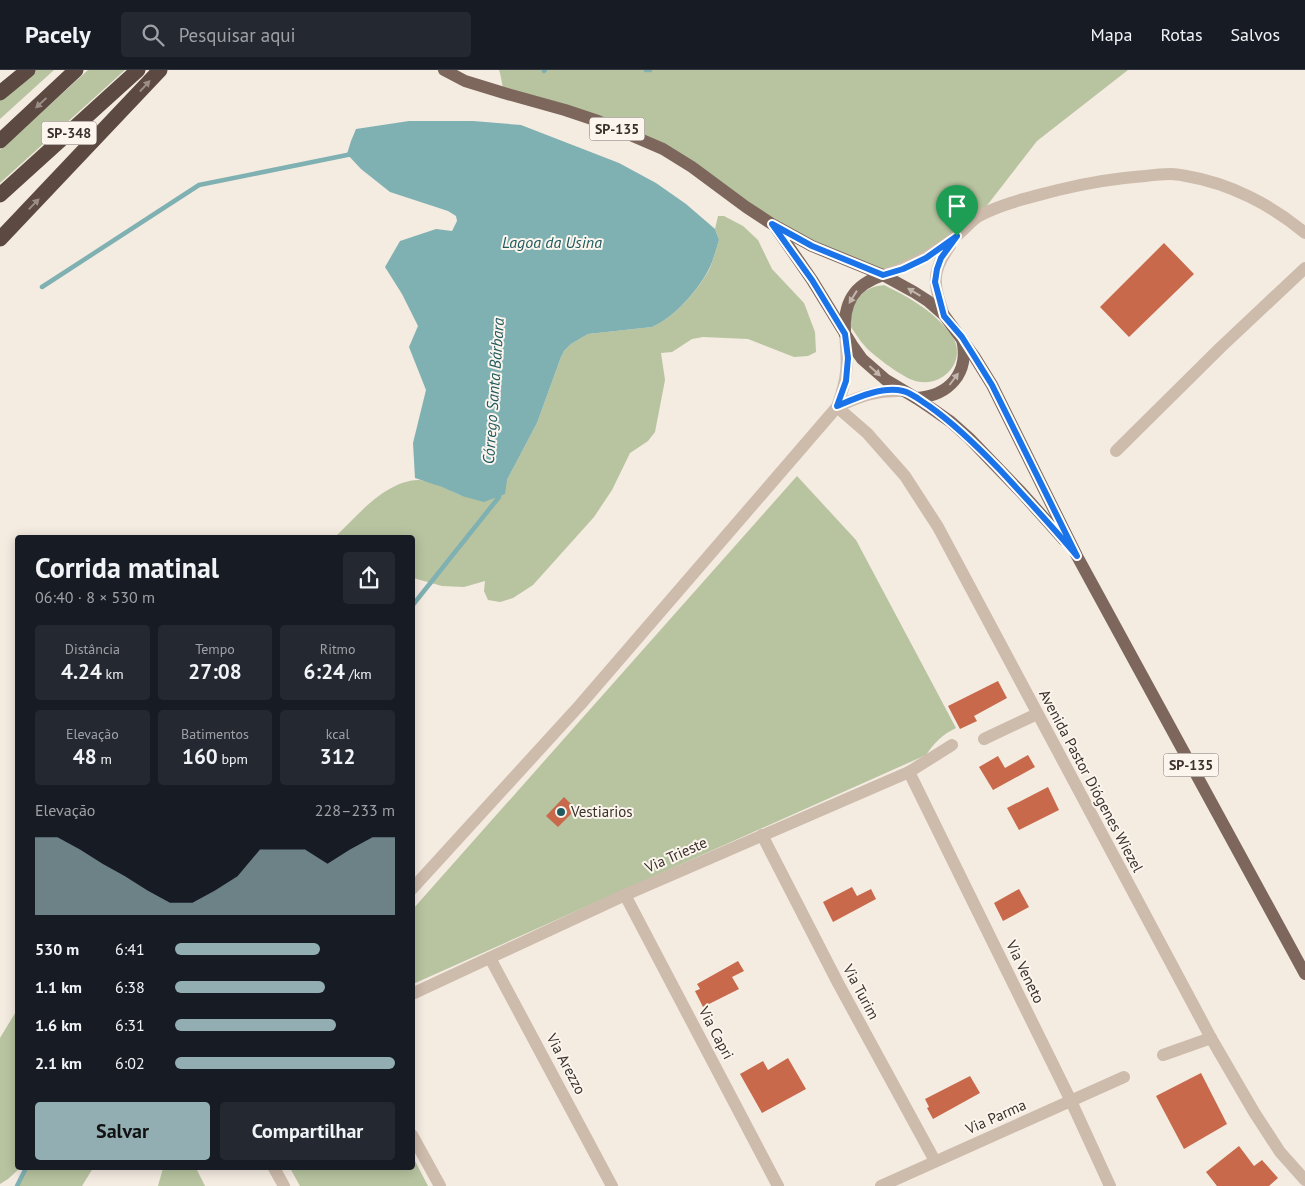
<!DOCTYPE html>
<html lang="pt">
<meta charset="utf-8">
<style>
body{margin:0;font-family:"PT Sans",sans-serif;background:#242831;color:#f1f3f6;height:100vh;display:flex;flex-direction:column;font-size:19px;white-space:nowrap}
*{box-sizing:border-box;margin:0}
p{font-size:16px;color:#9ea1a6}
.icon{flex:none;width:28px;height:28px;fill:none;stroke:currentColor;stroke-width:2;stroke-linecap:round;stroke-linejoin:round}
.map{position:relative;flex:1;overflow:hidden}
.panel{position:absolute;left:15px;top:465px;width:400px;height:635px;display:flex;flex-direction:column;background:#171b24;border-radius:5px;box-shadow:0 2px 12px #0003}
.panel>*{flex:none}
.pin{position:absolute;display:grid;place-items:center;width:42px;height:42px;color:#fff;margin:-51px -21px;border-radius:50% 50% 50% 0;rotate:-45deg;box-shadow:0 0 5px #0007}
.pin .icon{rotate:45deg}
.round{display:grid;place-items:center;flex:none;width:52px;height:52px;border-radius:5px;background:#242831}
.summary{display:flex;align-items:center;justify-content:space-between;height:85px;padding:0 20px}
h1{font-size:28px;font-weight:700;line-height:38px}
.metrics{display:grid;grid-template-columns:repeat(3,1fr);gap:8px;height:85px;padding:5px 20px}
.metrics div{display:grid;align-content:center;border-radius:5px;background:#242831;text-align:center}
.metrics b{font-size:21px;font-weight:700}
.metrics small{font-size:14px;font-weight:400}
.metrics p{font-size:14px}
.chart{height:140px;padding:10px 20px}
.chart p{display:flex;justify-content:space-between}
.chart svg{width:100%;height:90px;margin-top:5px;fill:#92aeb2;opacity:.7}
.action{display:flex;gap:10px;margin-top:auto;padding:10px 20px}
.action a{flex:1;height:58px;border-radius:5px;background:#92aeb2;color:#111;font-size:20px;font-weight:700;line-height:58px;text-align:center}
.action a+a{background:#242831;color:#f1f3f6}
ul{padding:0 20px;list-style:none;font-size:16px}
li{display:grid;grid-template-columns:80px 60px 1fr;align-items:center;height:38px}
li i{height:12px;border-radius:6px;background:#92aeb2}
header{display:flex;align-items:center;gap:30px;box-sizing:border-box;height:70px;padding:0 25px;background:#171b24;border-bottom:1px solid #363941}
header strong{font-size:24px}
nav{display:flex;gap:28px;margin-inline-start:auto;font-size:18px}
.search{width:350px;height:45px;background:#242831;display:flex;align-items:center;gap:12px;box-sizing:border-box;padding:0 18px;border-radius:5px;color:#9ea1a6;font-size:19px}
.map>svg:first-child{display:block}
.green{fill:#b8c4a0}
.water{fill:#7fb0b2}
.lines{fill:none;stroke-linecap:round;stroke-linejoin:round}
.stream{stroke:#7fb0b2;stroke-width:4.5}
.building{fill:#c8694b}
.minor{stroke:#cdbbac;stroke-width:12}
.major{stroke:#7d675c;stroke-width:12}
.highway{stroke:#5c4a42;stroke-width:15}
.oneway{fill:#9c8e87}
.oneway2{fill:#c2b5ac}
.route-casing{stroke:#fff;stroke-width:10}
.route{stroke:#1a73e8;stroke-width:6}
.poi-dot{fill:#1f5a5e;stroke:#fbf5ee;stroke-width:2}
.labels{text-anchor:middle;stroke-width:4;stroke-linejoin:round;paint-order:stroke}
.shield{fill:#fbf5ee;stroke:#756b66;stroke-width:1}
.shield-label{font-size:14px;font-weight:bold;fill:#3b302b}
.street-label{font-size:15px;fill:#3b302b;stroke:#fbf5ee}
.poi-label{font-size:15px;fill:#3b302b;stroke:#fbf5ee;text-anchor:start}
.water-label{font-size:16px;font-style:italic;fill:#1f5a5e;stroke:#fbf5ee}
</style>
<header>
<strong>Pacely</strong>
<div class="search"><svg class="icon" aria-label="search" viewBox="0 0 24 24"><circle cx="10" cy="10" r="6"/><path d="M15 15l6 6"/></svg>Pesquisar aqui</div>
<nav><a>Mapa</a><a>Rotas</a><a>Salvos</a></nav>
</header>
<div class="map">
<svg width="1305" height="1116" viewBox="0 0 1305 1116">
<rect width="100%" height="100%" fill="#f4ebe1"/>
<g class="green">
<polygon points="36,0 54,0 0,49 0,30"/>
<polygon points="88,0 125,0 0,113 0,80"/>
<polygon points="499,0 1128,0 1037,71 978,147 957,166 883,205 836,187 663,79 504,23 500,3"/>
<path d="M718,146H724L743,156L758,170L772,199L804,233L815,262L816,282L808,286L794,287L748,269L703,267L692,269L672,282L661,283L665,310L655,362L648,371L630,383L612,420L594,447L533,515L513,528L500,532L488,530L484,521L485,511L464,517L442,516L413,508L412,468H334C357,446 385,411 418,410C430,410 451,421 462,426L507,410L537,353L561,287L564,281L571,274L588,264L652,257C674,248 698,220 709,200C713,191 716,180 719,170L715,159Z"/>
<path d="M884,215C908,227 927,237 946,258C948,261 951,264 953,267C968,294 938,322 910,309C899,304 872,285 864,275C861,272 858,267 855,263C854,261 852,259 851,257C849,250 852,236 856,231C865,220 869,217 884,215Z"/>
<path d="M797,406L856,470L956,658C943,664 934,673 926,685L413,914V839Z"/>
<polygon points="17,940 18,1098 20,1098 8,1109 0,1114 0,968"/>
<polygon points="413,1087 428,1116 300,1116 290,1098 412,1098"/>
<polygon points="26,1098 93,1098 82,1116 17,1116"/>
<polygon points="163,1098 196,1098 205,1116 158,1116"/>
</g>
<path class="water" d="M409,51H473L521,55L619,93L656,113L686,134L715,159L719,170C716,180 713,191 709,199C698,220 674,248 652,257L588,264L571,274L564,281L561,287L537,353L507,410L505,424L484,432L462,426L442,417L415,408L413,373L426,320L409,277L418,256L402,224L385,197L400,171L436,159L452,161L457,151L456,146L448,141L390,122L361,99L347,84L351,71L356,59Z"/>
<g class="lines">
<g class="stream">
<polyline points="646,0 650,0"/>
<polyline points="544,1 545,0"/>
<polyline points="42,217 199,115 352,84"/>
<polyline points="412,536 499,427 499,422"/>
<polyline points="17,1116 26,1098"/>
</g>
</g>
<g class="building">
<polygon points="1164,173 1194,204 1129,267 1100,237"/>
<polygon points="998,611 1007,628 974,646 977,651 960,659 948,636"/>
<polygon points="1028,685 1035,697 993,720 979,697 998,686 1005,698"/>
<polygon points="1048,717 1059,740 1019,760 1007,738"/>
<polygon points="564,727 576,739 558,757 546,746"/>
<polygon points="852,817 857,826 871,819 876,829 833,852 823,832"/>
<polygon points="1019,819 1029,837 1003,851 994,833"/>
<polygon points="738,891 744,901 732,907 739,919 703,937 695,921 700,919 697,914"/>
<polygon points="788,988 806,1019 762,1043 740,1004 763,991 768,1000"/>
<polygon points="1201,1003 1227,1054 1184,1079 1156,1026"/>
<polygon points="970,1006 980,1023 933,1049 927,1038 929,1037 925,1029"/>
<polygon points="1239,1076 1254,1096 1262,1090 1278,1108 1269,1116 1217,1116 1206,1102"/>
</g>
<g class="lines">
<g class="minor">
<path d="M883,205C911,196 933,185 956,166C964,160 971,151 979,146C1003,133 1032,127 1058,120C1087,113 1116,108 1145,106C1153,105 1162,104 1171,104C1176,104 1181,105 1186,106C1229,113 1272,135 1305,163"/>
<path d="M944,245C934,215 930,203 950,176"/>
<polyline points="837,337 867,363 905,406 938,457 1211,968 1254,1042 1280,1082 1305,1110"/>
<path d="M837,337C860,326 877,320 903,321"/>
<polyline points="1116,381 1220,278 1305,198"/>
<polyline points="984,669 1037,644"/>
<polyline points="909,702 1071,1031 1110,1116"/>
<polyline points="762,765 838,913 935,1091"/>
<path d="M412,819L580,635L837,337C848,307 848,294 845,264"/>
<polyline points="625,825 778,1116"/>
<polyline points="490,888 612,1116"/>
<polyline points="412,924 625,825 909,702 952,675"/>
<polyline points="1163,985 1211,968"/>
<polyline points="412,1065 440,1116"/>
<polyline points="274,1098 284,1116"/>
<polyline points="881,1116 1124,1007"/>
</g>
<g class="major">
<polyline points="444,0 465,11 504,23 565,40 598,51 663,79 692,97 746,137 772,154 812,176 883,205 914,222 928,231 944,245 974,286 992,315 1077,486 1305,904"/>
<polyline points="776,158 812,210 852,275 862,289 886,310 916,328 931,338 951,352 969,368 1021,422 1064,470"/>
<path d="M845,264C843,233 853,215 883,205"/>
<path d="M916,328C949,326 970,303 962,269"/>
</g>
<g class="highway">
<polyline points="0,23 28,0"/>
<polyline points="0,71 76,0"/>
<polyline points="0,125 138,0"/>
<polyline points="0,169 160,0"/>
</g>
</g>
<defs><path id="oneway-solid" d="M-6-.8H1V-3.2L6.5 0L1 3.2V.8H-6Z" transform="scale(1.25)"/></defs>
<g class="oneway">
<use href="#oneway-solid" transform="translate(145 16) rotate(-47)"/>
<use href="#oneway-solid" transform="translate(41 33) rotate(137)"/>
<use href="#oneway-solid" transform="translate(34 134) rotate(-46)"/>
</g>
<g class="oneway2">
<use href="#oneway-solid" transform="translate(914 222) rotate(-149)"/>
<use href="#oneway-solid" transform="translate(853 227) rotate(122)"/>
<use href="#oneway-solid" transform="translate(875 301) rotate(42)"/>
<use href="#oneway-solid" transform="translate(954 309) rotate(-53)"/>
</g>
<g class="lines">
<defs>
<path id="route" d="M772,154L812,176L883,205L903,199L926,188L957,166L941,188L937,199L935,212L944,246L962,267L974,286L992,315L1077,486C1052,456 1026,428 1000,400C978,377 956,355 929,336C921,331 912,323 903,321C882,316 856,328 837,336L846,311L848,288L845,264L812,210Z"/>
</defs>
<use href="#route" class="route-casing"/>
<use href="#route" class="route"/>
</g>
<circle class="poi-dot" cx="561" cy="742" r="5"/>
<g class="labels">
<g class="shield">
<rect x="589.5" y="47.5" width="55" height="23" rx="4"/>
<rect x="41.5" y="51.5" width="55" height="23" rx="4"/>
<rect x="1163.5" y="683.5" width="55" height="23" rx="4"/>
</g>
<g class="shield-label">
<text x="617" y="64">SP-135</text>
<text x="69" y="68">SP-348</text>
<text x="1191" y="700">SP-135</text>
</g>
<g class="street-label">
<text transform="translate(1091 711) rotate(62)" y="5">Avenida Pastor Diógenes Wiezel</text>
<text transform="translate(676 785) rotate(-24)" y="5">Via Trieste</text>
<text transform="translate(1025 902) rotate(64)" y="5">Via Veneto</text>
<text transform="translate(861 922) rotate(62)" y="5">Via Turim</text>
<text transform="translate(716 963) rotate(62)" y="5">Via Capri</text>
<text transform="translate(566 994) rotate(62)" y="5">Via Arezzo</text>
<text transform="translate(996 1047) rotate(-24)" y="5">Via Parma</text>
</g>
<g class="poi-label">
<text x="571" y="747">Vestiarios</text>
</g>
<g class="water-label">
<text x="552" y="178">Lagoa da Usina</text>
<text transform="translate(493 321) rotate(-86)" y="6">Córrego Santa Bárbara</text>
</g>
</g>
</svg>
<div class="pin" style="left:957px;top:166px;background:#1e9e55"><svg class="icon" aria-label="arrive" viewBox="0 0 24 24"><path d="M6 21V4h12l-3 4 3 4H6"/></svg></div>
<section class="panel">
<div class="summary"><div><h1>Corrida matinal</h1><p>06:40 · 8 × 530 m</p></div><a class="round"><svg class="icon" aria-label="share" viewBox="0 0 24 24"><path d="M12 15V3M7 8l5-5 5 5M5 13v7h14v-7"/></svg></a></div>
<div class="metrics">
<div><p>Distância</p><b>4.24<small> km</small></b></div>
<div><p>Tempo</p><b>27:08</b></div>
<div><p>Ritmo</p><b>6:24<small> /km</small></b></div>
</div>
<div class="metrics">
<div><p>Elevação</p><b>48<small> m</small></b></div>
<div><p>Batimentos</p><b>160<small> bpm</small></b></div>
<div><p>kcal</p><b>312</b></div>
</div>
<div class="chart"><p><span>Elevação</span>228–233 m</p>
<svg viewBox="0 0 160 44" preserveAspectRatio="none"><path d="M0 44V6L10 6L20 12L30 19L40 25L50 32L60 38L70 38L80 32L90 25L100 12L110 12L120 12L130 19L140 12L150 6L160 6V44z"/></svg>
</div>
<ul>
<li><b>530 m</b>6:41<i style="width:66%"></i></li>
<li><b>1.1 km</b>6:38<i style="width:68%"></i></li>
<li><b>1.6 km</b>6:31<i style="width:73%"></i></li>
<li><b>2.1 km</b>6:02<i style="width:100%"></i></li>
</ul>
<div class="action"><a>Salvar</a><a>Compartilhar</a></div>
</section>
</div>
